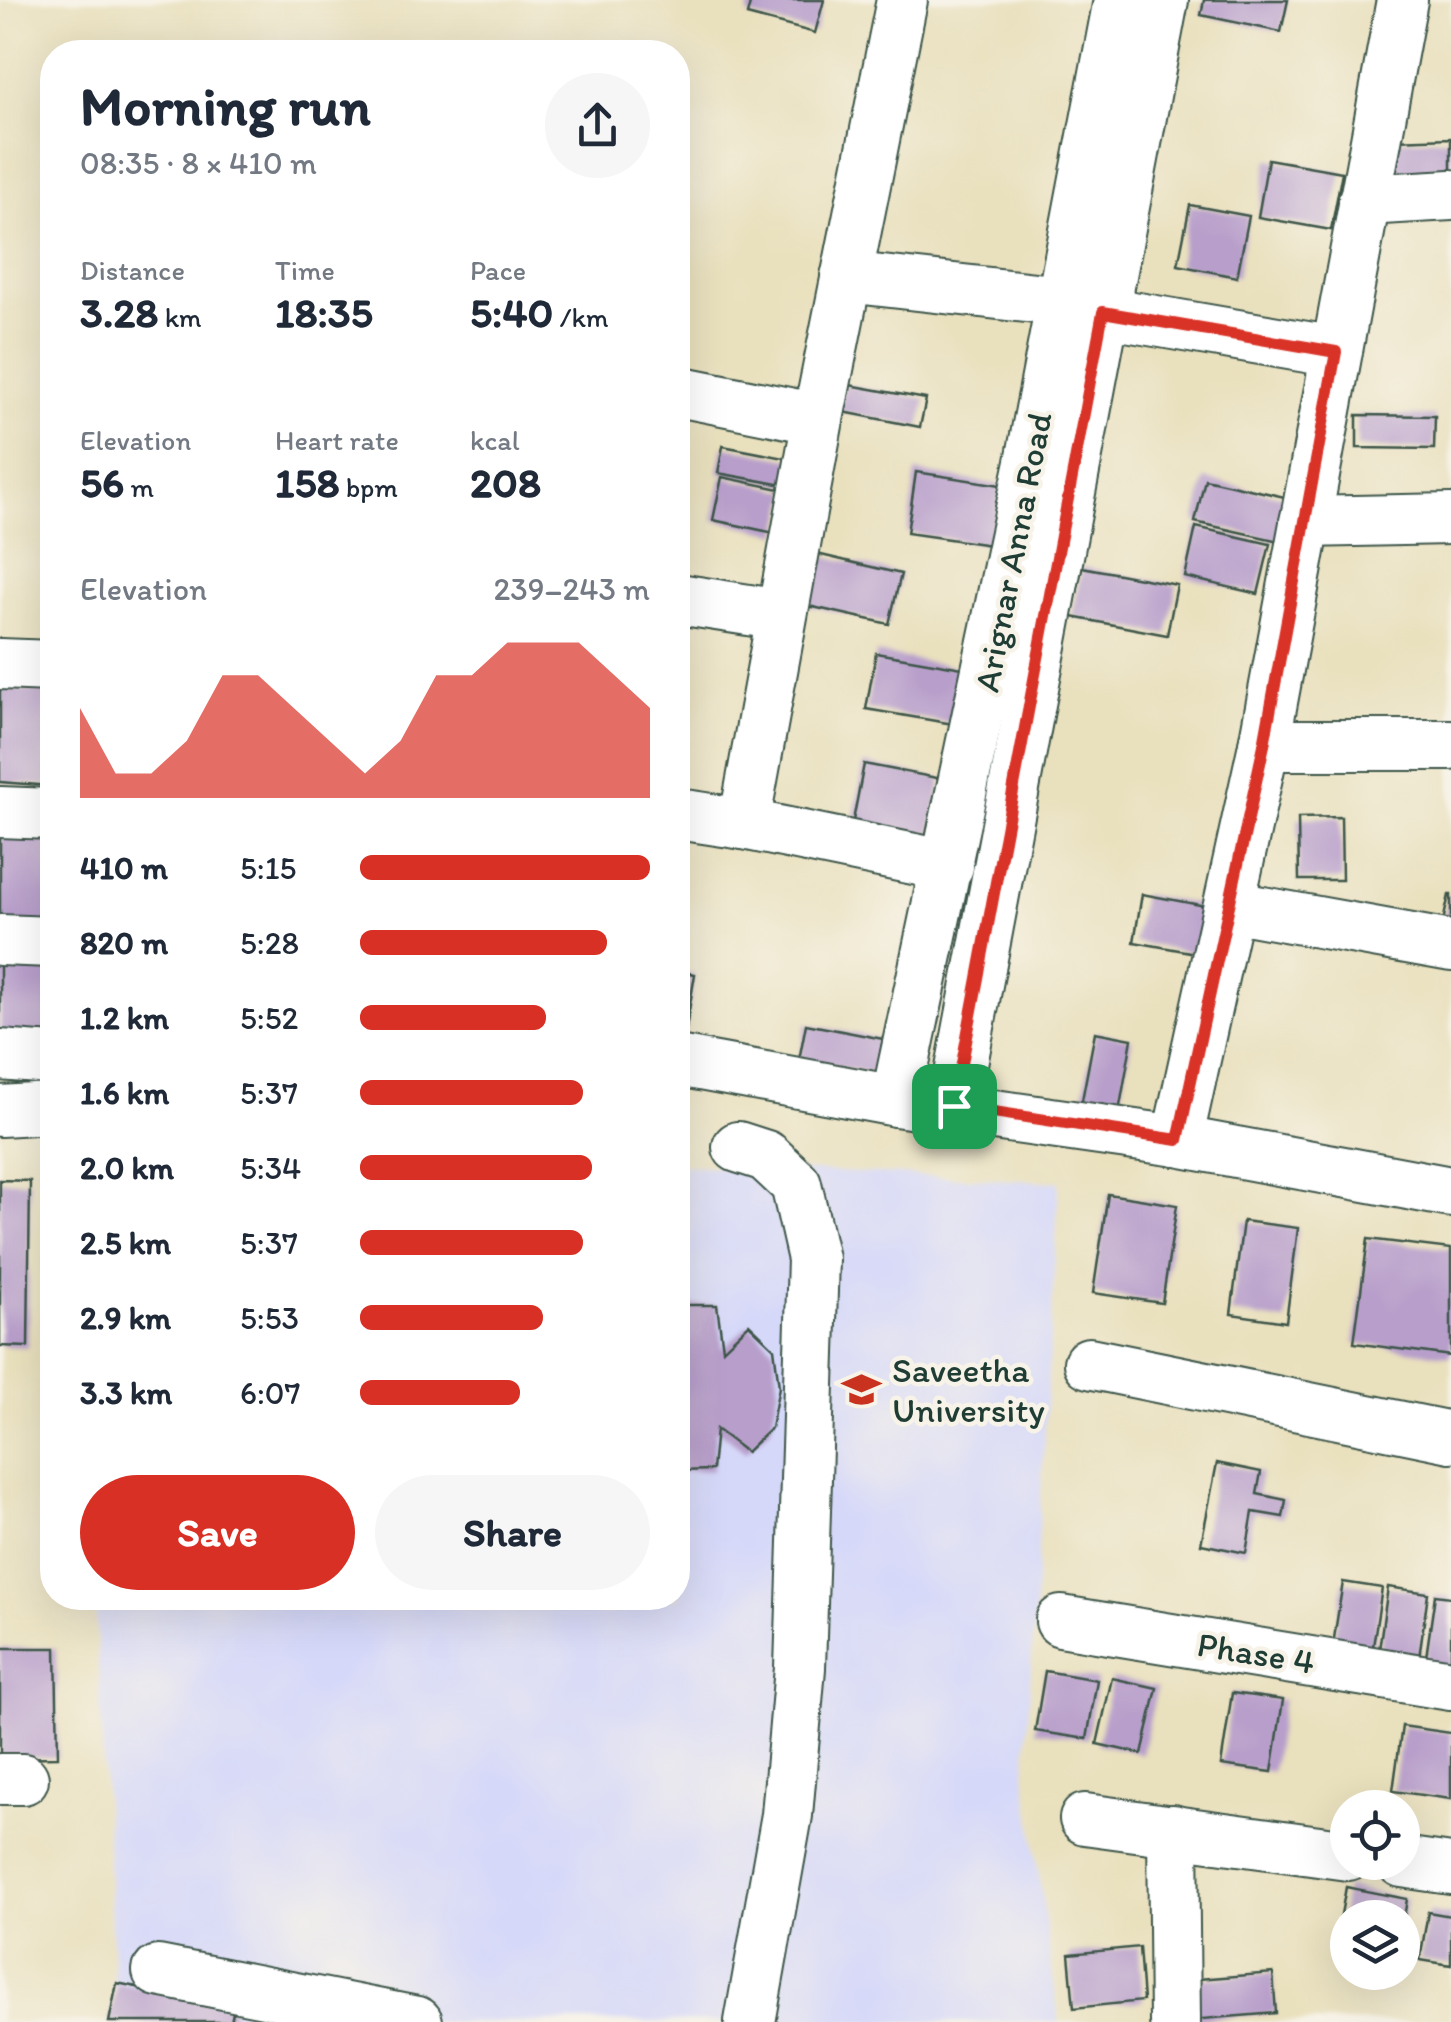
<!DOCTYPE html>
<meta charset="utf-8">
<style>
body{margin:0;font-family:Itim,sans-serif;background:#f6f6f7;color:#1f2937;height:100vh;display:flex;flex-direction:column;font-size:38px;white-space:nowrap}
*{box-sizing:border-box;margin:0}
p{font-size:32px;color:#747a83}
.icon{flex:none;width:55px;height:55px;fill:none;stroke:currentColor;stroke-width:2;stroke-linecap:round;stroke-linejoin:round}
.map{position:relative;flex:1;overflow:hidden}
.side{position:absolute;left:40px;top:40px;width:650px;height:1570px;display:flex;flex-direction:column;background:#fff;border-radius:40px;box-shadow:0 10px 40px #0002}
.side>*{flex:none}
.buttons{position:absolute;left:1330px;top:1790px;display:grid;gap:20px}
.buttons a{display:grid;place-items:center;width:90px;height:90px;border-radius:50%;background:#fff;box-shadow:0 10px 40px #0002;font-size:50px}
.pin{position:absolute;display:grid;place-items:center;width:85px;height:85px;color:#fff;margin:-42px;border-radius:20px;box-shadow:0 5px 15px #0006}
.round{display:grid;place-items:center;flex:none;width:105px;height:105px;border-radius:52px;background:#f6f6f7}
.summary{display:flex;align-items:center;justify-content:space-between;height:170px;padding:0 40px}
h1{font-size:55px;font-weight:700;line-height:75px}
.metrics{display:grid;grid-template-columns:repeat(3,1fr);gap:15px;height:170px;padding:10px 40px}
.metrics div{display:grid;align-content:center}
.metrics b{font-size:42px;font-weight:700}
.metrics small{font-size:28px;font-weight:400}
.metrics p{font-size:28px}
.chart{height:280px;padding:20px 40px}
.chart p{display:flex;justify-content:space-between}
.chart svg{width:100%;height:180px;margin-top:10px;fill:#d93025;opacity:.7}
.action{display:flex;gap:20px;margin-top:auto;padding:20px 40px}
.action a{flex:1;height:115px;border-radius:60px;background:#d93025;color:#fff;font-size:40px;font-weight:700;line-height:115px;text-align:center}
.action a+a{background:#f6f6f7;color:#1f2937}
ul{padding:0 40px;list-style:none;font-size:32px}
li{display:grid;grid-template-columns:160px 120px 1fr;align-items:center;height:75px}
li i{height:25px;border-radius:12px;background:#d93025}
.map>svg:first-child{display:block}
.built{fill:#d5d8f9}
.building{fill:#b89fcb}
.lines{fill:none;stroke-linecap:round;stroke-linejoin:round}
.minor-casing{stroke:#3d5549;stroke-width:54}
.minor{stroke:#fff;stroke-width:50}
.route-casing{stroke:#fff;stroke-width:20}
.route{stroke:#d93025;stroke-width:12}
.labels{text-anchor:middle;stroke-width:9;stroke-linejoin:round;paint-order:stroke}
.street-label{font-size:35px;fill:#1f3d34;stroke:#f7f3e8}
.poi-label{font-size:35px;fill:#1f3d34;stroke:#f7f3e8;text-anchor:start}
</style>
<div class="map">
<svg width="1451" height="2022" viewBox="0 0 1451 2022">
<rect width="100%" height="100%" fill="#f7f3e8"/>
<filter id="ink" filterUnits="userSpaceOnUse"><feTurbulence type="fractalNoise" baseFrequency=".01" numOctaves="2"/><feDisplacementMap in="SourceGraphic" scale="20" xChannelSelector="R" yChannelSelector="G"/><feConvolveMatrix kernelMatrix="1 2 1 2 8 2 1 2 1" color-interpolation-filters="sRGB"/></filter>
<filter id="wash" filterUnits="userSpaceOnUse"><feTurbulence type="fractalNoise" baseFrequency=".0048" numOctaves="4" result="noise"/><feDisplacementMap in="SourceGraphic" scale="40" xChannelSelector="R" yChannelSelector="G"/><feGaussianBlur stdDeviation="2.25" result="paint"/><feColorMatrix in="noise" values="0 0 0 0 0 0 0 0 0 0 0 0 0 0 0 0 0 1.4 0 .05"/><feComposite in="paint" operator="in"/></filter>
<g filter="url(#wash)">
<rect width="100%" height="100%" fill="#e9e0bd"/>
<polygon class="built" points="678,1165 1059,1182 1025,1774 1059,2022 116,2022 95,1598 678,1598"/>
<g id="blocks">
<g class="building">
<polygon points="751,0 824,0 815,33 747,15"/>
<polygon points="1204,0 1288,0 1281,32 1201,15"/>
<polygon points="1451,138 1451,185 1395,186 1394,140"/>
<polygon points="1268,159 1342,172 1331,230 1258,217"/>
<polygon points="1190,205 1249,216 1237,277 1178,265"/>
<polygon points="844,384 926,399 920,427 838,411"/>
<polygon points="1357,415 1435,416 1434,449 1357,448"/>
<polygon points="723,446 800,461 795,487 718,473"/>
<polygon points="916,472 1001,485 991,545 907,533"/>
<polygon points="722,477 789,491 779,534 713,520"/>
<polygon points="1205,479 1289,498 1279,541 1195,522"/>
<polygon points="1196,527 1270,544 1258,594 1185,577"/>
<polygon points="817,554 901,574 889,624 804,605"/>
<polygon points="1082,567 1177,585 1167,635 1072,617"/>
<polygon points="876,653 968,669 959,725 866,709"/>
<polygon points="0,688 52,692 52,786 0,782"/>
<polygon points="864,764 942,779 929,846 851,831"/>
<polygon points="1341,817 1342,880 1299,880 1298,818"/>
<polygon points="0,826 52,828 52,927 0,924"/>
<polygon points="1142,894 1216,908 1207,955 1134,942"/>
<polygon points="1449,895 1451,895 1451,928 1442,926"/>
<polygon points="0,960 52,963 52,1043 0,1040"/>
<polygon points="678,971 695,974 685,1035 678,1034"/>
<polygon points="806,1024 883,1039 876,1074 799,1060"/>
<polygon points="1095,1032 1132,1039 1117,1123 1079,1116"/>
<polygon points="0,1180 30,1181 28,1347 0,1346"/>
<polygon points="1108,1194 1177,1205 1162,1303 1093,1293"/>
<polygon points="1243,1221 1298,1228 1286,1322 1231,1314"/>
<polygon points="1368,1239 1451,1249 1451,1356 1354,1343"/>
<polygon points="678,1305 717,1305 723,1349 749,1324 774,1348 779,1387 771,1428 746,1452 716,1429 712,1470 678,1471"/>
<polygon points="1217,1463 1261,1472 1257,1494 1286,1500 1283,1517 1253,1512 1246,1553 1201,1544"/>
<polygon points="1343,1582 1382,1588 1370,1666 1332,1651"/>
<polygon points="1388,1587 1428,1593 1417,1672 1378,1657"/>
<polygon points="1435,1595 1451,1597 1451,1675 1425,1664"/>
<polygon points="0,1648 56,1648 58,1757 0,1758"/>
<polygon points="1045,1671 1097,1680 1087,1739 1035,1731"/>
<polygon points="1112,1678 1157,1688 1142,1754 1097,1744"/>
<polygon points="1232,1693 1283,1700 1272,1772 1221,1765"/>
<polygon points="1402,1726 1451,1733 1451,1799 1393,1791"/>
<polygon points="1346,1887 1407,1899 1404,1918 1348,1918 1348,1955 1334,1953"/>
<polygon points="1428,1912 1451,1916 1451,1965 1420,1960"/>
<polygon points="1139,1947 1143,2001 1074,2008 1069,1954"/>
<polygon points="1273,1973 1276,2013 1190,2020 1186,1980"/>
<polygon points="117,1983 234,2007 231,2022 109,2022"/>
</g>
</g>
</g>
<g filter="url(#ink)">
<use href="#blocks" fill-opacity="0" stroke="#3d5549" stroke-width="2.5"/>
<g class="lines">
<defs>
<g id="minor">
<polyline points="1364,200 1451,195"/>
<polyline points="846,277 1062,301"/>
<polyline points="1103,312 1336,352"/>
<polyline points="678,391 818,419"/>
<polyline points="1305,522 1451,519"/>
<polyline points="678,599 781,615"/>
<polyline points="0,664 52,666"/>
<polyline points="1264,745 1402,0"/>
<polyline points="0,812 52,814"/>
<polyline points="678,814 744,824 818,419 902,0"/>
<polyline points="744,824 948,866"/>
<polyline points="1229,906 1451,946"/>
<polyline points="0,940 52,942"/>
<polyline points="0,1055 52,1059"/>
<polyline points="678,1061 896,1101 1177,1141 1451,1192"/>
<polyline points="896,1101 1031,462 1119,0"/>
<polyline points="954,1106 1163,0"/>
<polyline points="0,1111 52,1108"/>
<polyline points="1177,1141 1264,745 1451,745"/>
<polyline points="738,1147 766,1156 796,1184 813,1259 800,1668 787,1815 750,2022"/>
<polyline points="1089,1363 1451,1437"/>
<polyline points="1061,1621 1451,1685"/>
<polyline points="0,1779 23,1779"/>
<polyline points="1085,1819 1348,1855"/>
<polyline points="1173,1830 1175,2022"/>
<polyline points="1402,1862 1451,1869"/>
<polyline points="158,1971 417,2022"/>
</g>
</defs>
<use href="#minor" class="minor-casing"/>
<use href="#minor" class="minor"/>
</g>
</g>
<g class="lines" filter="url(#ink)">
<defs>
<polygon id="route" points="1103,312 1336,352 1264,745 1178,1140 954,1106"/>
</defs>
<use href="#route" class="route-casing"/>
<use href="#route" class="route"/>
</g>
<defs>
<symbol id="university-bare" viewBox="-9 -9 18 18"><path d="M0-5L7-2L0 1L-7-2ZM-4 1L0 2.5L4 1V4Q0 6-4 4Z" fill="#c8321e" stroke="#f7f3e8" stroke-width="2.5" paint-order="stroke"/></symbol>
</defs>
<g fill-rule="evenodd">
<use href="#university-bare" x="834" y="1362" width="55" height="55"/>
</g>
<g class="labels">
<g class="street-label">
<text transform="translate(1013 552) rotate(-79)" y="12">Arignar Anna Road</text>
<text transform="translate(1256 1653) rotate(9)" y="12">Phase 4</text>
</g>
<g class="poi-label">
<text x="892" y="1382">Saveetha<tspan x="892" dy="40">University</tspan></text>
</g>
</g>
</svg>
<div class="buttons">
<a><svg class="icon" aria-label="locate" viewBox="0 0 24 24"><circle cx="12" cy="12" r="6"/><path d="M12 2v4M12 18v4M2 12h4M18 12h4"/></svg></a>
<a><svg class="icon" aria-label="layers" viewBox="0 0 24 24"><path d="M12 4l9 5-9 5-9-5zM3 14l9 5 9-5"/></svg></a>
</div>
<div class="pin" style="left:954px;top:1106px;background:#1e9e55"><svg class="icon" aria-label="arrive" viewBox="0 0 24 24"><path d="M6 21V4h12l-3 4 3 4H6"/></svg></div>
<section class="side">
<div class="summary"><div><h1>Morning run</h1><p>08:35 · 8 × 410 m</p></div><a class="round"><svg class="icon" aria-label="share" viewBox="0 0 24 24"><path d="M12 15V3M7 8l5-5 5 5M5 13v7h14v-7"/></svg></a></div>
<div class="metrics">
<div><p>Distance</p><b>3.28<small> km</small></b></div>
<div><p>Time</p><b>18:35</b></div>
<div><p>Pace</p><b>5:40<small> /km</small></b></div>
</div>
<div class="metrics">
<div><p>Elevation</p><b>56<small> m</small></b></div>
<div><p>Heart rate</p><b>158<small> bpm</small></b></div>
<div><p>kcal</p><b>208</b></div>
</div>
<div class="chart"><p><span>Elevation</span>239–243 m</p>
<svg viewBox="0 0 160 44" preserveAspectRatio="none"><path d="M0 44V22L10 38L20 38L30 30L40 14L50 14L60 22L70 30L80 38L90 30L100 14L110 14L120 6L130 6L140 6L150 14L160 22V44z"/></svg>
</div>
<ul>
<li><b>410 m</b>5:15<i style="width:100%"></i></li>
<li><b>820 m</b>5:28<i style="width:85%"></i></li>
<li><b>1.2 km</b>5:52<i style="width:64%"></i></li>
<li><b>1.6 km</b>5:37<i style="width:77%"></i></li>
<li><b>2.0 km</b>5:34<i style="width:80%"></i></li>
<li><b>2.5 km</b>5:37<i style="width:77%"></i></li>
<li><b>2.9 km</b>5:53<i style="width:63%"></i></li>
<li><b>3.3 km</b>6:07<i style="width:55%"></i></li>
</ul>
<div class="action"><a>Save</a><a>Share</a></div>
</section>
</div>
